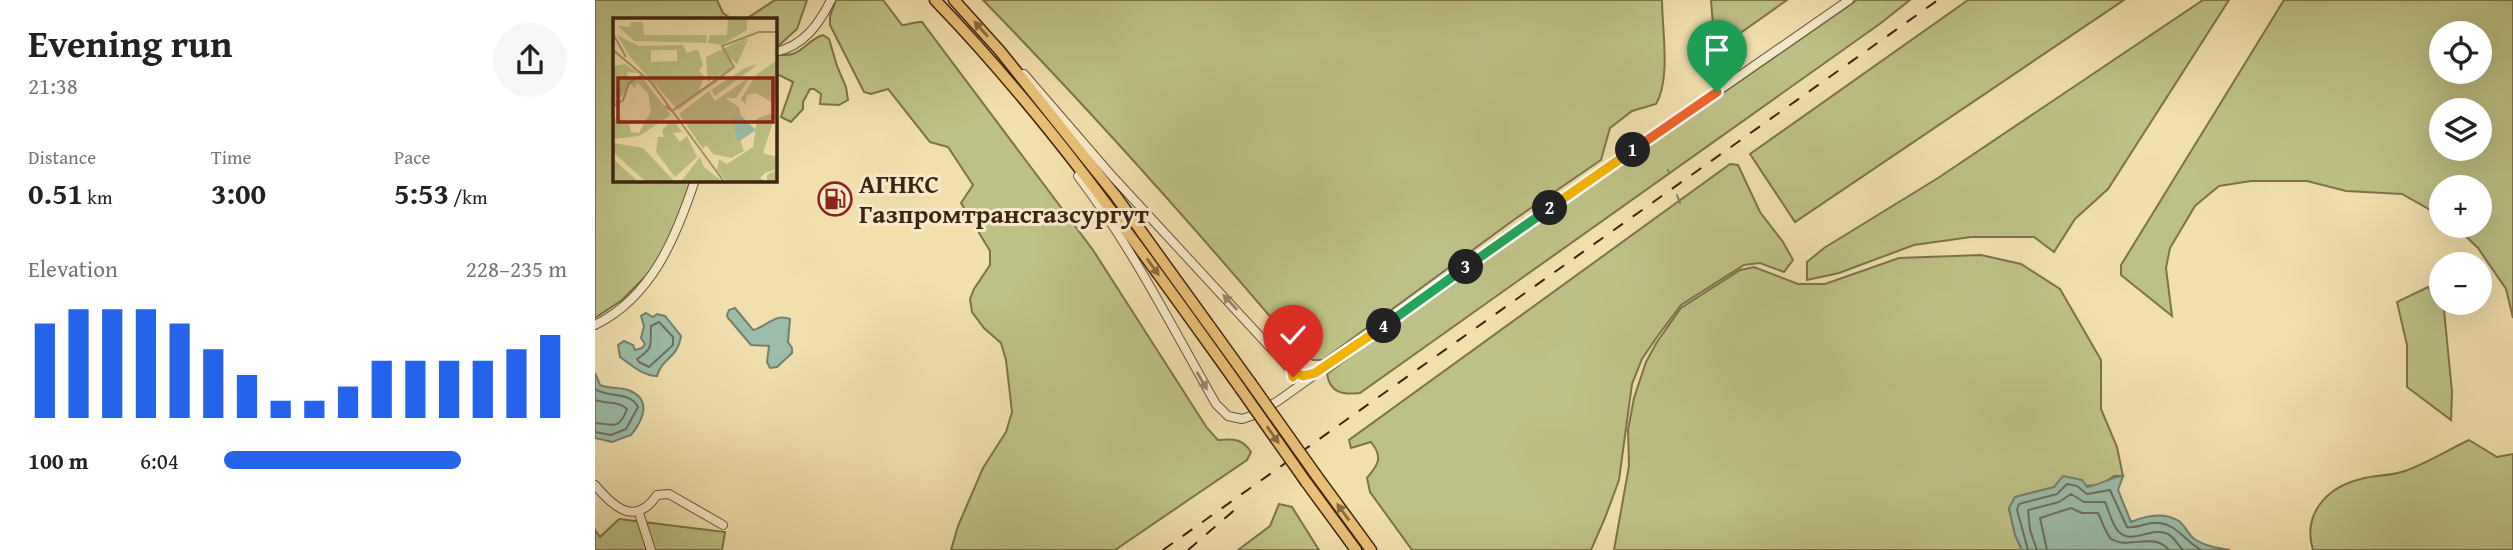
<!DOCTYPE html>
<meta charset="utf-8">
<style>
body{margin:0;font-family:"Gentium Book Plus",serif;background:#f6f6f6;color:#222;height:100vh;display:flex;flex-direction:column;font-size:26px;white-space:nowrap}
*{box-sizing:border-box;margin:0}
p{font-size:23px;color:#767676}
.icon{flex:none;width:38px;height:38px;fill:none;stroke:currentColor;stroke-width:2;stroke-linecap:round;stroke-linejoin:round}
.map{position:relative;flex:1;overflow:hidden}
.side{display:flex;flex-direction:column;background:#fff;width:595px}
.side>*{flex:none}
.controls{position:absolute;left:1834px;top:21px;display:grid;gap:14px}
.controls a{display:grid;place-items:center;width:63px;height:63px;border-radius:50%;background:#fff;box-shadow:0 7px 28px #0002;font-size:35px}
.pin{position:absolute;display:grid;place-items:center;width:60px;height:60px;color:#fff;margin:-72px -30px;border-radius:50% 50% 50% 0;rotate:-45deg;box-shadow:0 0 7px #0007}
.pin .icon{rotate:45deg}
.km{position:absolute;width:35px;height:35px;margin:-18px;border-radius:50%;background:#222;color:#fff;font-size:19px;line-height:35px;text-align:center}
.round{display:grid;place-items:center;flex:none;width:74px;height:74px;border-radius:37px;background:#f6f6f6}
.head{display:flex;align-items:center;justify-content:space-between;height:119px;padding:0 28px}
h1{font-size:38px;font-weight:600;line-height:52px}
.stats{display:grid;grid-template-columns:repeat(3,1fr);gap:10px;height:119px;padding:7px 28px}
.stats div{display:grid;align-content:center}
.stats b{font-size:30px;font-weight:600}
.stats small{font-size:19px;font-weight:400}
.stats p{font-size:19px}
.chart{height:196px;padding:14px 28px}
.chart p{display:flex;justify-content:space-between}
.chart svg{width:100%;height:126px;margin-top:7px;stroke:#2563eb;stroke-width:6}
ul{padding:0 28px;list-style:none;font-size:23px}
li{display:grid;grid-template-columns:112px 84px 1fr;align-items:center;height:52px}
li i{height:18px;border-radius:9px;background:#2563eb}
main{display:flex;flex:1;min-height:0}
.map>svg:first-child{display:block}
.green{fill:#bec187;stroke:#7e724c;stroke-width:2;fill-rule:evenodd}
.water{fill:#9bbda9;stroke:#76806c;stroke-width:2}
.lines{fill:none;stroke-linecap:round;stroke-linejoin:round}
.shore{stroke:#6c705d;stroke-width:2}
.stream{stroke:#76806c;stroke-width:2}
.minor-casing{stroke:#6b5338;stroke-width:10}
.major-casing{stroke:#3e2411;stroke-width:13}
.minor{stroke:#f6eaca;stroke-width:8}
.major{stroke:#e8c077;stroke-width:10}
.rail{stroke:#3e2411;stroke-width:2;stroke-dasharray:12 12;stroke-linecap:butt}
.major-bridge-casing{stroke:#3e2411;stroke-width:13;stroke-linecap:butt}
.major-bridge{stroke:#e8c077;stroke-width:10}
.oneway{fill:#8a6a3f}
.oneway2{fill:#9a876e}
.split-1-casing{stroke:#fff;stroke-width:14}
.split-2-casing{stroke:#fff;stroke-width:14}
.split-3-casing{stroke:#fff;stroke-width:14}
.split-4-casing{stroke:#fff;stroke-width:14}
.split-5-casing{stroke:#fff;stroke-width:14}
.split-1{stroke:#f0652b;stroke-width:9}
.split-2{stroke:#f5b400;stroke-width:9}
.split-3{stroke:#22a559;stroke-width:9}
.split-4{stroke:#22a559;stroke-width:9}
.split-5{stroke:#f5b400;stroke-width:9}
.labels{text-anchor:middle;stroke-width:6;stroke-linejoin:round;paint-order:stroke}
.poi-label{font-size:26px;font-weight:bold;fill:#3e2411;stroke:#f6eaca;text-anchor:start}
.inset-road{fill:none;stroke:#a9946f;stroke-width:2}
.view{fill:#8f2418;fill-opacity:0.15;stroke:#8f2418;stroke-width:3.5}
.inset-edge{fill:none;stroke:#3e2411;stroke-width:3.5}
</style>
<main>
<section class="side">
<div class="head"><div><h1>Evening run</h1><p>21:38</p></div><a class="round"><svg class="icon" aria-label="share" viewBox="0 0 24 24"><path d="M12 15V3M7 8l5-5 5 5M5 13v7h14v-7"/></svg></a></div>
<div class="stats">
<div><p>Distance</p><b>0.51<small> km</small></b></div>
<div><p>Time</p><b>3:00</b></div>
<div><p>Pace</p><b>5:53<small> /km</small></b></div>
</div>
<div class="chart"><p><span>Elevation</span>228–235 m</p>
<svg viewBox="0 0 160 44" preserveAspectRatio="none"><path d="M5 44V11M15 44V6M25 44V6M35 44V6M45 44V11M55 44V20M65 44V29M75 44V38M85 44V38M95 44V33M105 44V24M115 44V24M125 44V24M135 44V24M145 44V20M155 44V15"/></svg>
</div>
<ul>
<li><b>100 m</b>6:04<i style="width:69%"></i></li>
</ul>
</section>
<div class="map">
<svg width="1918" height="550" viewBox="0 0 1918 550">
<rect width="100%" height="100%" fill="#f1dfae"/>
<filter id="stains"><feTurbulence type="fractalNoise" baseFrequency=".00286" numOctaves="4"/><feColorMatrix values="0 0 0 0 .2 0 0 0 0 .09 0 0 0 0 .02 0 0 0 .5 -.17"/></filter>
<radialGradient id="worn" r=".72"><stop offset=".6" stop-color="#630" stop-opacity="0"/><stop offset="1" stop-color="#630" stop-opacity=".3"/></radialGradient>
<g class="green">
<polygon points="0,0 122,0 128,13 137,19 19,19 19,180 96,180 68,259 27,300 0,318"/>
<polygon points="180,0 212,0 202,29 180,49 180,19 151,19"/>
<path d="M241,0H288L307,25C314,25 319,21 327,22L498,250L612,428L623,440C638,439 647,438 656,452L652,460L520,550H356L363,526L388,468L411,432L417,412L411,360L406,343L389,328L377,312L375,299L379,289L395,265V251L366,203L378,185L353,147L335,142L293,89L276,94L269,92L235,25V16Z"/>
<path d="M388,0H1067C1067,29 1076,79 1061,104L1037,111L1015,128L1006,160L920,219L728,360H718L706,353C604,232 499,114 388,0Z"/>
<polygon points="1116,0 1192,0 1120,51"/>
<path d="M1262,0H1315L1286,23L765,393C748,395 735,393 732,374L849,286Z"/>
<polygon points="1373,0 1529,0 1200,222 1155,154"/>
<polygon points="1608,0 1634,0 1513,189 1480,219 1459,252 1439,237 1376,237 1319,245 1244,273 1212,280 1212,262 1229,248 1343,178"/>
<path d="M1689,0H1918V318L1911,289L1883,248L1860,226H1885V187H1846V216L1807,194L1751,191L1712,181H1656L1624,186L1600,206L1575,248L1571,268L1577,316L1526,275V265ZM1846,33H1885V72H1846ZM1846,110H1885V149H1846Z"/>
<path d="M228,35L234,39L242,66L251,87L253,100L244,105L225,104L226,94L219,89H215L208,102V109L196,122L186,117L198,82L180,73V54C208,59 206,43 228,35Z"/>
<path d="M1135,164L1143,165L1165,212L1188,242L1198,260L1189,272L1165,263L1149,265L1086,305L1062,337L1047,359L1037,384L1024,480L1010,518L996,550H817L775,492L772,478C784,464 788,457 776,442L756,448L754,440Z"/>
<polygon points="1386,255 1426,264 1465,289 1506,360 1506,409 1522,447 1528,476 1519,476 1506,485 1460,487 1420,497 1414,509 1420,535 1427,550 1019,550 1034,466 1033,430 1039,398 1051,362 1062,342 1086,308 1145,270 1159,267 1203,284 1230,284 1304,258"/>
<polygon points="1833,287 1849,310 1857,392 1856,420 1812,387 1812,345 1802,302"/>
<path d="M1874,440L1902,457L1918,454V550H1718C1707,514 1732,487 1766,479C1780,475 1796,476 1810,471C1832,463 1853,450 1874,440Z"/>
<polygon points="684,504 697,507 724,550 643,550 675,526"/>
<polygon points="24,519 130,532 127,550 0,550 0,530 5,537"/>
</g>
<g class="water">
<path d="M140,308L158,330C171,327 180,313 195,319L193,342L197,348V353L182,367L175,368L172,362L174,346L156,345L133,318L132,315L134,310Z"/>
<path d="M51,313L58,317L62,314L70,316L86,336C82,360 68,356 62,376C48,376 36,365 25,357L23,345L29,341L38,345L40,350L47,348L50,344L46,338L49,326L46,316Z"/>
<path d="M0,373L5,385C15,389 24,387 33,390C57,399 49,419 36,435L17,442L0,438Z"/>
<path d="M1468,476L1487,480L1492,487C1506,485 1515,477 1528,476L1523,490L1536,522C1550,516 1569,512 1584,521C1589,525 1593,533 1598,538C1609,546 1622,548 1635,550H1427L1420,535L1414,508L1420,497L1459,487Z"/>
</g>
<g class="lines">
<g class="shore">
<path d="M64,322L78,337V345L54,367L44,362L42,359C59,347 55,347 56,326Z"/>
<path d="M0,389C14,398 35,391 43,407L31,429L16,435L0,432"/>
<path d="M0,400C10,404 25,401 32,409C24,431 18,424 0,423"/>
<path d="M1433,550L1422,510L1424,504L1462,494L1472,484L1482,486L1492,494L1515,490L1532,527C1543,529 1553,521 1565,523C1582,525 1591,542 1606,550"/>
<path d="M1442,550L1435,530L1433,510L1464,502L1476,494L1489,502H1510C1514,511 1517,525 1524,532C1538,545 1556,526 1573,534C1579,537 1583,545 1588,550"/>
<path d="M1452,550L1445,518L1476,508L1487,513H1503C1507,521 1510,532 1516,539C1535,550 1558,531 1574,550"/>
</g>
<g class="stream">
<polyline points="1073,170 1074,173"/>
<polyline points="1082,195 1085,203"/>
</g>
<defs>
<g id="minor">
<path d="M180,52C209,46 224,24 236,0"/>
<polyline points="429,74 517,176 697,371 708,375 720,373"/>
<path d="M483,176C537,247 577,327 621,404L633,416L647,419L659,415L683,401L924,229L1254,0"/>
<path d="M0,325C57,297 81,237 100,180"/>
<path d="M0,485C20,509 41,526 62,495L74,494L128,525"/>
<polyline points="44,513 56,550"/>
</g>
<g id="major">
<path d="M340,0C455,119 549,254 645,388"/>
<polyline points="359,0 405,51 520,195 655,382"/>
<polyline points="721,475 776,550"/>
<polyline points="711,482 761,550"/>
</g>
</defs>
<use href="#minor" class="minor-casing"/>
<use href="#major" class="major-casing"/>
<use href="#minor" class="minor"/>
<use href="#major" class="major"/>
<g class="rail">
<polyline points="568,550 1343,0"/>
<polyline points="593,550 643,507"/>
</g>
<defs>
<g id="major-bridge">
<polyline points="655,382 721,475"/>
<polyline points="645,388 711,482"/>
</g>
</defs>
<use href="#major-bridge" class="major-bridge-casing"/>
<use href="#major-bridge" class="major-bridge"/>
</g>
<defs><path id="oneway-solid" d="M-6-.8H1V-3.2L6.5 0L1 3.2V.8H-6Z" transform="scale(1.75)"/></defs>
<g class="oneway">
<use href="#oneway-solid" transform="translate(386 29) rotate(-132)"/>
<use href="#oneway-solid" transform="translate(558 267) rotate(54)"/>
<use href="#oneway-solid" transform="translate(678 435) rotate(55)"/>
<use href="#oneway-solid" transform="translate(748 512) rotate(-126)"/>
</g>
<g class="oneway2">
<use href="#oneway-solid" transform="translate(635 302) rotate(-133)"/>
<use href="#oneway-solid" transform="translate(607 381) rotate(60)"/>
</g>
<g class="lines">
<defs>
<polyline id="split-1" points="1038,150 1122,92"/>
<polyline id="split-2" points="955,208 1038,150"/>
<polyline id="split-3" points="871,267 955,208"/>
<polyline id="split-4" points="789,326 871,267"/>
<polyline id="split-5" points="698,377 697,371 708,376 720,373 789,326"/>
</defs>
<use href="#split-1" class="split-1-casing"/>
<use href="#split-2" class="split-2-casing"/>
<use href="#split-3" class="split-3-casing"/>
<use href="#split-4" class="split-4-casing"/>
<use href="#split-5" class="split-5-casing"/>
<use href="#split-1" class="split-1"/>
<use href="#split-2" class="split-2"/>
<use href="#split-3" class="split-3"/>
<use href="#split-4" class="split-4"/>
<use href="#split-5" class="split-5"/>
</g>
<defs>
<symbol id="fuel-ring" viewBox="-11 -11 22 22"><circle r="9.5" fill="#f6eaca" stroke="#8f2418" stroke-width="1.5"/><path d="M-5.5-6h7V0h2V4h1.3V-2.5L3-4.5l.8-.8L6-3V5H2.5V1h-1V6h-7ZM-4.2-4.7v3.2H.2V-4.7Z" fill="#8f2418"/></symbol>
</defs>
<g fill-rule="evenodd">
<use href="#fuel-ring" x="221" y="180" width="38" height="38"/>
</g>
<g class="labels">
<g class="poi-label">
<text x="264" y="193">АГНКС<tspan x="264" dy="30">Газпромтрансгазсургут</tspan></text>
</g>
</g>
<g transform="translate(18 18)">
<rect width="164" height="164" fill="#f1dfae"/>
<path d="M115,0H134V12L109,27L95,25L97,17H114ZM18,4H30L31,17H94L93,25L21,23L5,8L17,9ZM4,17L26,28L70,27L74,35L85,31L90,47L86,53L91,58L86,73L120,52L65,92L17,39ZM38,32H64V43L38,44ZM136,19L124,46L117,40L119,50L95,64L93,39L133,20L130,27ZM164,42V87L143,75L134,77L132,86L128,81L143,57ZM12,46L25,55L14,54L15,61L31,62L58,97L26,118L0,121V100L15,103L18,114L26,115L38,93L35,75L25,65L21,70L18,66L0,89V48ZM145,46L102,78L98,72L132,50ZM138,58L123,80H112L126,89L128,98L122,106L131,133L118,140L100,136L93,127L90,131L66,96L96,73L102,83ZM156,96L162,98L150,135L164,139V151L152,155L147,160L154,164V157L164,152V164H114L104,152L106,141L114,146L140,129L144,101ZM60,101L69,114L60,115L67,124L74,118L84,139L62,159L43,134L45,119H51L49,112ZM0,125L30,130L62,164H33L0,134ZM87,139L91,149L110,164L67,165ZM0,140L10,150L26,164H2Z" fill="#bec187" fill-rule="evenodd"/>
<path d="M128,98L143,112L125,124L119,101Z" fill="#9bbda9"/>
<path class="inset-road" d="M0,16L13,39M0,32L38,64L112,165M52,88L59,93L121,49L109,28L146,14H165M0,89L10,82L16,65L29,57"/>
<path class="view" d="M5,60H160V104H5Z"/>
<rect width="164" height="164" class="inset-edge"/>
</g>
<rect width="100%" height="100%" filter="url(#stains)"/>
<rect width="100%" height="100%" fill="url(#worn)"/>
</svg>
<div class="controls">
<a><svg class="icon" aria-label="locate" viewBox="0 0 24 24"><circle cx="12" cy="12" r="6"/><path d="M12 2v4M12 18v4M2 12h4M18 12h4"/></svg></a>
<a><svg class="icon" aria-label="layers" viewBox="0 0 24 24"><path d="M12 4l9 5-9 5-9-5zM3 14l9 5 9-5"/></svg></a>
<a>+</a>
<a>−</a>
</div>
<div class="pin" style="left:1122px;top:92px;background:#1e9e55"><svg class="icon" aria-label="arrive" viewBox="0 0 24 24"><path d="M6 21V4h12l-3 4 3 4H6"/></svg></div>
<div class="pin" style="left:698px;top:377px;background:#d93025"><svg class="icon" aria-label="check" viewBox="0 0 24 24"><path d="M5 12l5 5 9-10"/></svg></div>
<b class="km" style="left:1038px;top:150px">1</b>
<b class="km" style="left:955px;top:208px">2</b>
<b class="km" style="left:871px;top:267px">3</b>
<b class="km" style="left:789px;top:326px">4</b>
</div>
</main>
